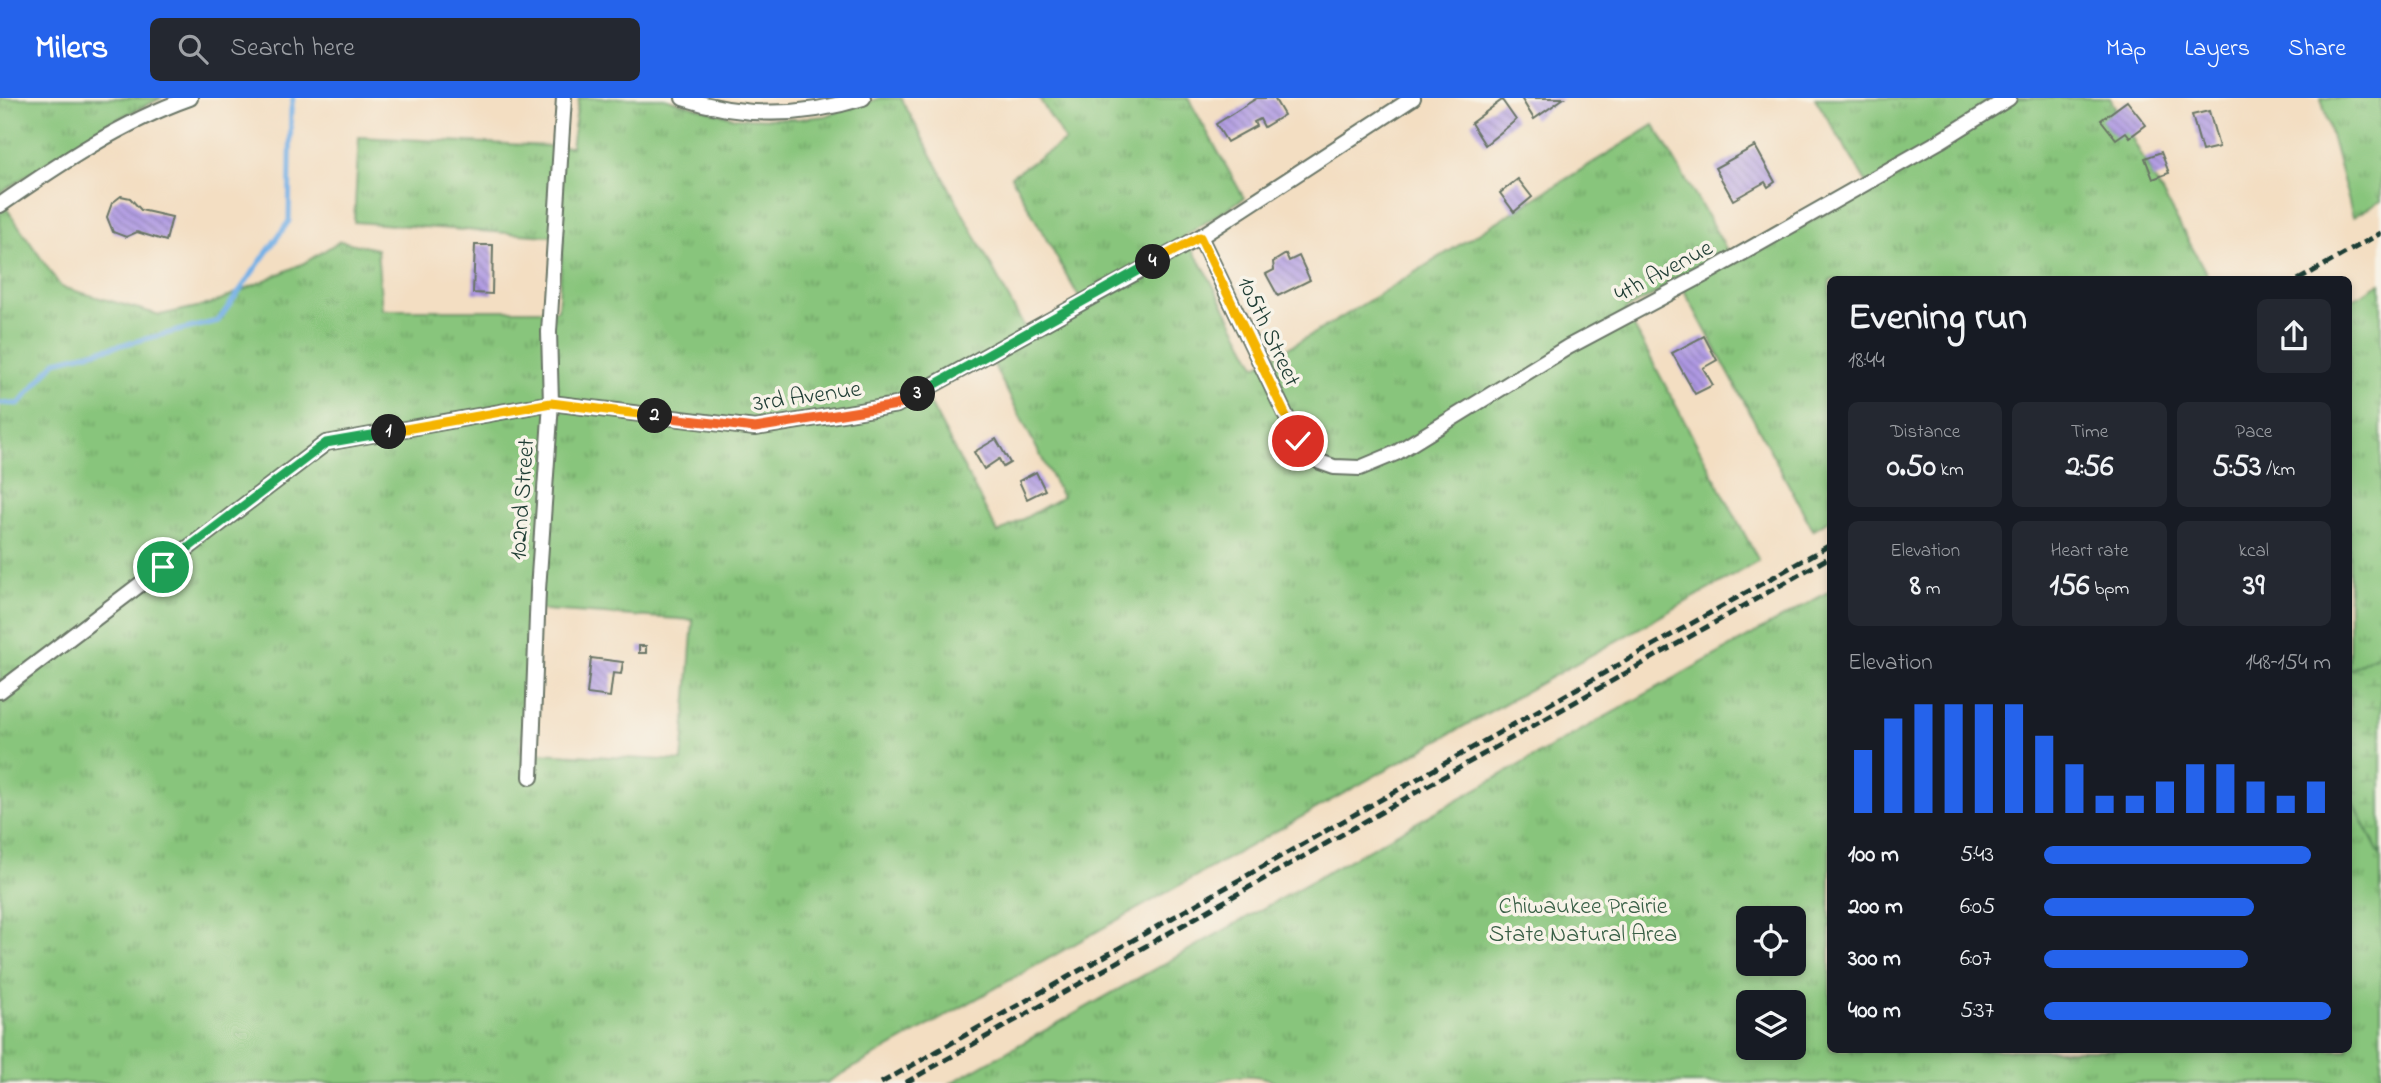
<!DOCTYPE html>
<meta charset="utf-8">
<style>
body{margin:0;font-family:"Indie Flower",sans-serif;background:#242831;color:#f1f3f6;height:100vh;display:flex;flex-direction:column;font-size:26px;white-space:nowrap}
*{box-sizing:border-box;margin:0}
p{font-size:23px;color:#9ea1a6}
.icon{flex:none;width:38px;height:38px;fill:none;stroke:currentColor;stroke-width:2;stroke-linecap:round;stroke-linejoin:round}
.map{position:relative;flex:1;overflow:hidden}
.panel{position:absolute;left:1827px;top:178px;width:525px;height:777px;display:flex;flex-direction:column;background:#171b24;border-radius:10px;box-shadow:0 4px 10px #0003}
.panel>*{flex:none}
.buttons{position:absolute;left:1736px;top:808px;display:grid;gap:14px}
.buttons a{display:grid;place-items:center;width:70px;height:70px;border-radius:10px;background:#171b24;box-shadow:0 4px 10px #0003;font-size:35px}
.pin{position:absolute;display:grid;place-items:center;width:60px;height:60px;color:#fff;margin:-30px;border:4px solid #fff;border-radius:50%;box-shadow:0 2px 7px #0007}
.km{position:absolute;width:35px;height:35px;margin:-18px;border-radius:50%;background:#222;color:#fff;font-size:19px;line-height:35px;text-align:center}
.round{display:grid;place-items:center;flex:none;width:74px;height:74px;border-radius:10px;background:#242831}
.headline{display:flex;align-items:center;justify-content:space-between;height:119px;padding:0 21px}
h1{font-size:38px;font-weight:700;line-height:52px}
.stats{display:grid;grid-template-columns:repeat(3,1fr);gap:10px;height:119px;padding:7px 21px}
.stats div{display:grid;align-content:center;border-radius:10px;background:#242831;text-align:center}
.stats b{font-size:30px;font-weight:700}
.stats small{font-size:19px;font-weight:400}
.stats p{font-size:19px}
.chart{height:196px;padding:14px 21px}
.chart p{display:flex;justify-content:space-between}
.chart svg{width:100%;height:126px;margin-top:7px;stroke:#2563eb;stroke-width:6}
ul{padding:0 21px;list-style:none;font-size:23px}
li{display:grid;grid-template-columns:112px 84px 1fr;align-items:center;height:52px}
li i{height:18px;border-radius:9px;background:#2563eb}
header{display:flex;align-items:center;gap:42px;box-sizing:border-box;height:98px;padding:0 35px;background:#2563eb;color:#fff}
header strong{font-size:33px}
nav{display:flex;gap:38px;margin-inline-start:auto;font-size:24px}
.search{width:490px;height:63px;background:#242831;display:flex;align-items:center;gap:18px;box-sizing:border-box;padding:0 24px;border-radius:10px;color:#9ea1a6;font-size:26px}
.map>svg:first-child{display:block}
.wetland{fill:url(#wetland-marsh);stroke:#548158;stroke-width:2}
.park{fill:url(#park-tufts);stroke:#548158;stroke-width:2;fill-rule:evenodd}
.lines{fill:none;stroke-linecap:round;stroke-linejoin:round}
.stream{stroke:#74b0e6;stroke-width:5}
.building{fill:url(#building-back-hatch)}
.minor-casing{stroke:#697566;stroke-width:18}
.minor{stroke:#fff;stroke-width:14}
.rail{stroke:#1f3d34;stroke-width:5;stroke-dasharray:10 5;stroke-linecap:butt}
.split-1-casing{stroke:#fff;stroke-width:14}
.split-2-casing{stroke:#fff;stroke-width:14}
.split-3-casing{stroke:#fff;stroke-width:14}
.split-4-casing{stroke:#fff;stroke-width:14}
.split-5-casing{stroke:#fff;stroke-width:14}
.split-1{stroke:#22a559;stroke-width:9}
.split-2{stroke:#f5b400;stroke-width:9}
.split-3{stroke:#f0652b;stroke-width:9}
.split-4{stroke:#22a559;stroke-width:9}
.split-5{stroke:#f5b400;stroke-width:9}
.labels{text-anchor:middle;stroke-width:7;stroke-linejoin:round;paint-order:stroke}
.street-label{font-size:24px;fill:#1f3d34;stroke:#f7f3e8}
.park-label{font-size:24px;fill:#395f46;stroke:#f7f3e8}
</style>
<header>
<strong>Milers</strong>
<div class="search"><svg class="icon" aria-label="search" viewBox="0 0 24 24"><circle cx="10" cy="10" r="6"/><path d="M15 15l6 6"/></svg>Search here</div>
<nav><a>Map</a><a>Layers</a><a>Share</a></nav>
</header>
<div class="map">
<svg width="2381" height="985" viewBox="0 0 2381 985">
<defs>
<pattern id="wetland-marsh" width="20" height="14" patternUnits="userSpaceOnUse" patternTransform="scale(1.75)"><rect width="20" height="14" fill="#88c57c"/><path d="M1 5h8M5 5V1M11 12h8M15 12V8" fill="none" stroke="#6fa166"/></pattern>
<pattern id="park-tufts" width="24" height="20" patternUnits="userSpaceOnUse" patternTransform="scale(1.75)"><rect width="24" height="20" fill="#88c57c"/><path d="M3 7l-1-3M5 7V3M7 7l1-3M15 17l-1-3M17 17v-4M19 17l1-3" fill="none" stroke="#6fa166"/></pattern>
<pattern id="building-back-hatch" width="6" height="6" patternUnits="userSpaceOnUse" patternTransform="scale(1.75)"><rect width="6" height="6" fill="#ae98e2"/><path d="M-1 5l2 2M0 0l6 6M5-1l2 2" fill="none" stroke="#8d7db8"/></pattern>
</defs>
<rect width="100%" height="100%" fill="#f7f3e8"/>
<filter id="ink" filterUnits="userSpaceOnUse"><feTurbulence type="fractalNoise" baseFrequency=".0143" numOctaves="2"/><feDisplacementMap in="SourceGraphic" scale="14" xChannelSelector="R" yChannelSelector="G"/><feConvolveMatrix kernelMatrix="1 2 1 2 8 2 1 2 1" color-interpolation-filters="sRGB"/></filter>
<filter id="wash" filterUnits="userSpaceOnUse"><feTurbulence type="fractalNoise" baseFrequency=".00686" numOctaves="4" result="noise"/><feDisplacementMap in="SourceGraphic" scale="28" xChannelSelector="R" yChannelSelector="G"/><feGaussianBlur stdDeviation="1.57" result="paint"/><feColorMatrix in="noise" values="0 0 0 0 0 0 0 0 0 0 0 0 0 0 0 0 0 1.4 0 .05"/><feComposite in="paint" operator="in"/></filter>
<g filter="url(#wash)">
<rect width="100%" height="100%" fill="#f3dec2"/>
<polygon class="wetland" points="2381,554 2381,759 2349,696 2349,572"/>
<g class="park">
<polygon points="0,0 162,0 107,26 0,95"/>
<path d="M579,0H664L735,20L798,21L825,18L880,0H901L1031,242L1085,210L1011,78L1065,43L1039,0H1188L1244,100L1183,139L1203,168L1256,268L1339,221L1654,27L1735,166L1870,90L1815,0H2110L2210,182H1830V421L1813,432L1679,183L1625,212L1759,463L826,985H0V101L61,189L160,217L211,206L304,165L340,143L377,151L382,212H558L563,139L354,124L359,39L571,49ZM991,262L1062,399L998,435L921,288ZM530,511L693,522L682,663L520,654L526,621Z"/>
<polygon points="2321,0 2381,0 2381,103 2353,119"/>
<polygon points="2381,185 2381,554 2349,572 2349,203"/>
<path d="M1830,493V952H2348L2349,696L2381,759V985H1276C1258,974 1232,977 1213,985H951ZM1748,821H1794V866H1748ZM1748,905H1794V950H1748Z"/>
</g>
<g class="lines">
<polyline class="stream" points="0,305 19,306 56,263 218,223 289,123 291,12 293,0"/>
</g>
<g id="blocks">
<g class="building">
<polygon points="1257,0 1274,0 1284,17 1264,29 1260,21 1254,24 1256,28 1227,44 1216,26"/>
<polygon points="1521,0 1564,0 1534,21"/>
<polygon points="1502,2 1516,22 1485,47 1471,25"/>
<polygon points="2127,3 2146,27 2130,39 2126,34 2116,41 2101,22"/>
<polygon points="2209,13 2219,49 2202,53 2192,17"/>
<polygon points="1755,48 1775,84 1768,89 1765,84 1733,102 1715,70"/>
<polygon points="2161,54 2169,75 2153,81 2145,60"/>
<polygon points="1518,81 1532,99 1514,114 1500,95"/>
<polygon points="121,98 130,100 141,112 172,119 166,143 137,134 126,139 113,134 107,119 112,105"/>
<polygon points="475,147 493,147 492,196 473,195"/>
<polygon points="1286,156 1289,163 1299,158 1310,182 1278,198 1266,176 1274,172 1273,164"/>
<polygon points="1704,238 1717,262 1703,270 1713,287 1695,296 1672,255"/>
<polygon points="996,341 1010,365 1003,369 999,361 984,371 974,354"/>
<polygon points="1036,374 1045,392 1027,401 1019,383"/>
<rect x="639" y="548" width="7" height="7"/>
<polygon points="591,560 623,564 621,576 613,575 610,599 587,596"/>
</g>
</g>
</g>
<g filter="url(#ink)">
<use href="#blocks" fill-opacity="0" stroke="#697566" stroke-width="2"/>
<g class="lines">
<defs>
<g id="minor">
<path d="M683,0C743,20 803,19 863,0"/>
<path d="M0,107C59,66 122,24 190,0"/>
<polyline points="1200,139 1298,343 1320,364 1334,369 1360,370 1396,355 1568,249 1709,174 1940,43 2009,0"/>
<polyline points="0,593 326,345 551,305 755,330 897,307 1200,139 1413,0"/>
<polyline points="531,679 538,492 551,305 549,234 564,0"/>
</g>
</defs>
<use href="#minor" class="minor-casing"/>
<use href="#minor" class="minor"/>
<g class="rail">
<polyline points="2298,182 2381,135"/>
<polyline points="881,985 1830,447"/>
<polyline points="905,985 1830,459"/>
</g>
</g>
</g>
<g class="lines" filter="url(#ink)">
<defs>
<polyline id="split-1" points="163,469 326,345 389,334"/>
<polyline id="split-2" points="389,334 551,305 655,318"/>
<polyline id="split-3" points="655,318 755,330 897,307 918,296"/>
<polyline id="split-4" points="918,296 1153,164"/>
<polyline id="split-5" points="1153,164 1200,139 1298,343"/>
</defs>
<use href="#split-1" class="split-1-casing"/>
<use href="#split-2" class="split-2-casing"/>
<use href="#split-3" class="split-3-casing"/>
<use href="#split-4" class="split-4-casing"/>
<use href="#split-5" class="split-5-casing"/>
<use href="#split-1" class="split-1"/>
<use href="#split-2" class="split-2"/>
<use href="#split-3" class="split-3"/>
<use href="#split-4" class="split-4"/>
<use href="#split-5" class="split-5"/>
</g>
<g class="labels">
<g class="street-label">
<text transform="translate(1663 172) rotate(-28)" y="8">4th Avenue</text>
<text transform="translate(1270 233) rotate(65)" y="8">105th Street</text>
<text transform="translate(807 297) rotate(-8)" y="8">3rd Avenue</text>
<text transform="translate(521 401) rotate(-86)" y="8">102nd Street</text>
</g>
<g class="park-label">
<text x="1583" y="815">Chiwaukee Prairie<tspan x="1583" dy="28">State Natural Area</tspan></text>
</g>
</g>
</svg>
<div class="buttons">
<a><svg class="icon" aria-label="locate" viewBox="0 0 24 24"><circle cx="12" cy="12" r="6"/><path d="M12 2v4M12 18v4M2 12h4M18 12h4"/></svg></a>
<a><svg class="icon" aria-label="layers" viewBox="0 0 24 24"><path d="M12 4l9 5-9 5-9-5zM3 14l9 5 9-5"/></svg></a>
</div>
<div class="pin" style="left:163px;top:469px;background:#1e9e55"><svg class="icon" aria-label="arrive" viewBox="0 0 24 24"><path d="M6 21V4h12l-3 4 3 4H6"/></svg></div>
<div class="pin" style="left:1298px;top:343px;background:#d93025"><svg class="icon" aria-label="check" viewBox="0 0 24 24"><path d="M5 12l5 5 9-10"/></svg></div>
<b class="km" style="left:389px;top:334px">1</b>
<b class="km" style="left:655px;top:318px">2</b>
<b class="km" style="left:918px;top:296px">3</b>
<b class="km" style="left:1153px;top:164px">4</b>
<section class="panel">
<div class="headline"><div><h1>Evening run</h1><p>18:44</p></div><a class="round"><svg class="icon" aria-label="share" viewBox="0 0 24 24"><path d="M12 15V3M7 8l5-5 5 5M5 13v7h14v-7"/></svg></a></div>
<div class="stats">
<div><p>Distance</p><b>0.50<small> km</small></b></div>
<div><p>Time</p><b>2:56</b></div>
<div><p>Pace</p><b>5:53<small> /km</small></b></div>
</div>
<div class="stats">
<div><p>Elevation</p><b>8<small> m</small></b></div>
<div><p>Heart rate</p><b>156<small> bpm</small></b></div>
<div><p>kcal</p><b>39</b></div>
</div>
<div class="chart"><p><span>Elevation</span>148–154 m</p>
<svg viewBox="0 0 160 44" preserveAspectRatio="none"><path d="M5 44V22M15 44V11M25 44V6M35 44V6M45 44V6M55 44V6M65 44V17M75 44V27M85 44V38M95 44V38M105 44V33M115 44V27M125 44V27M135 44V33M145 44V38M155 44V33"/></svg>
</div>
<ul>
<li><b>100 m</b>5:43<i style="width:93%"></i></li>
<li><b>200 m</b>6:05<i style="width:73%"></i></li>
<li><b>300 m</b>6:07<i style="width:71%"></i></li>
<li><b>400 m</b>5:37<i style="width:100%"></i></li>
</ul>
</section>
</div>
